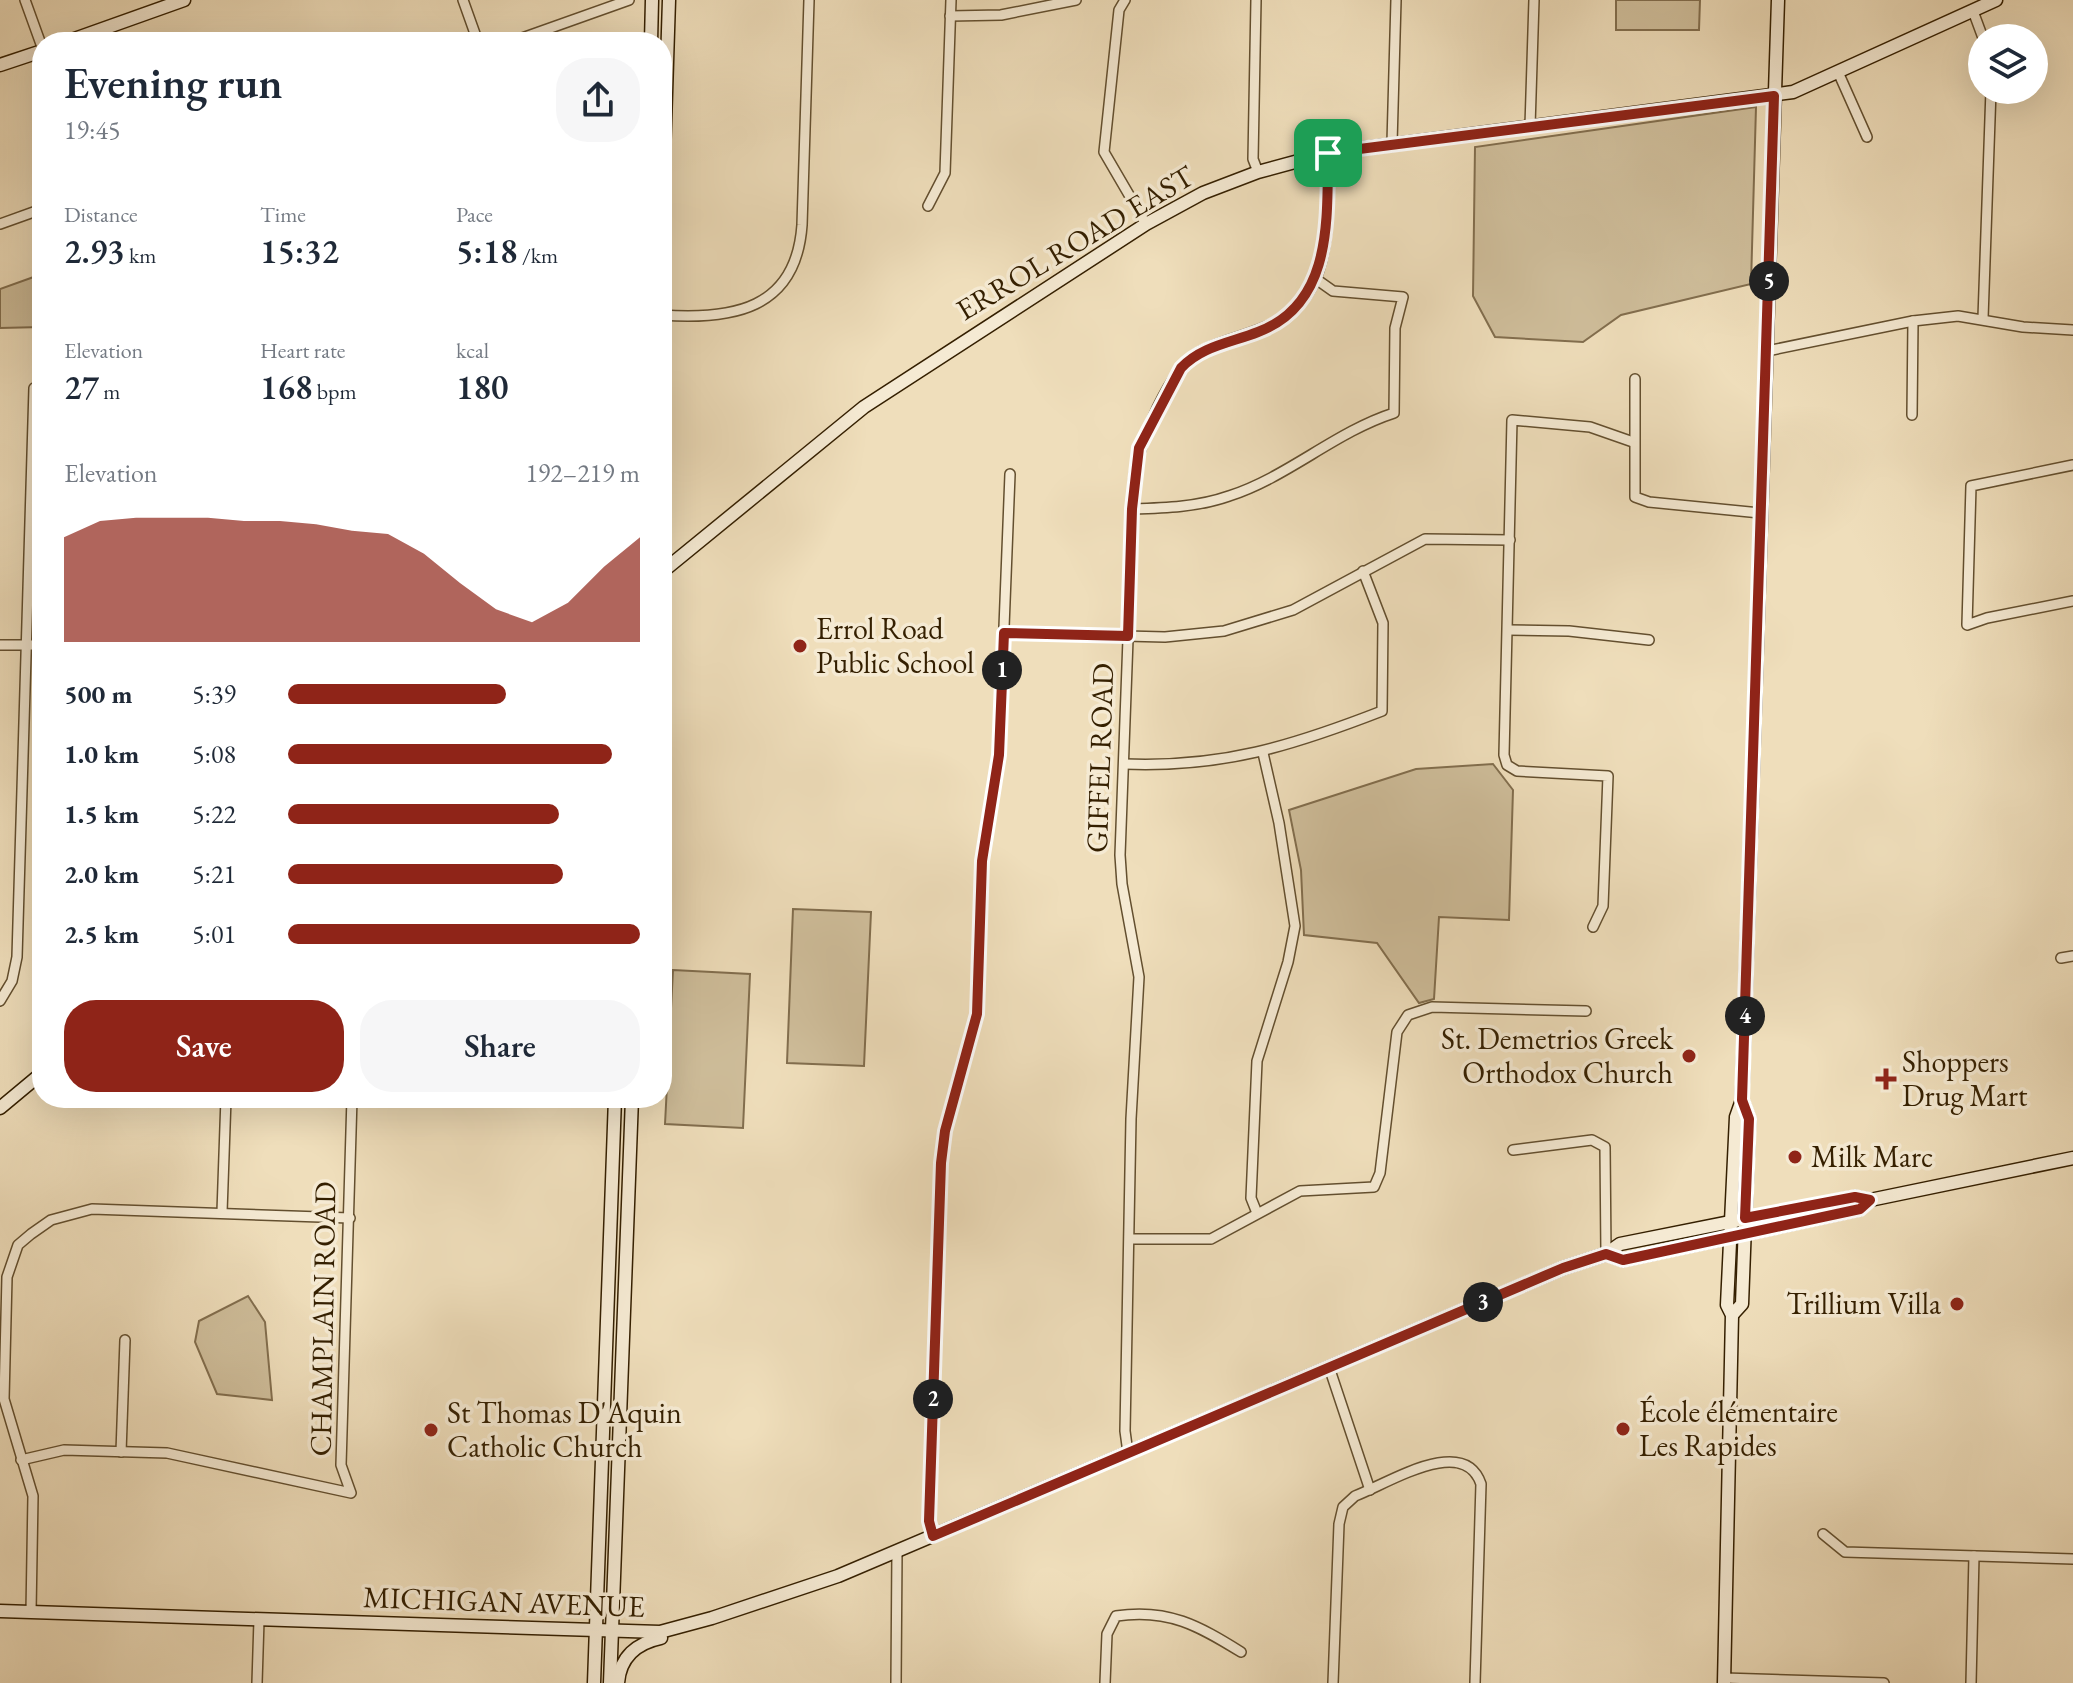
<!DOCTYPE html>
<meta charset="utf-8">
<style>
body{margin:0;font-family:"EB Garamond",serif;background:#f6f6f7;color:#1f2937;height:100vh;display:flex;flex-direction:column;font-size:30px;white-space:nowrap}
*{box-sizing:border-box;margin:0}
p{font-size:26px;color:#747a83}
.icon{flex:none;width:44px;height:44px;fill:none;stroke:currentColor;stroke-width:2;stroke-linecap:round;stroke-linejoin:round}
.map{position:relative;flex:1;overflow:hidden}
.details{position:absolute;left:32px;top:32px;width:640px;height:1076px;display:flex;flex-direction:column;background:#fff;border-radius:32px;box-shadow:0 8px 32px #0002}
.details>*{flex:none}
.controls{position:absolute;left:1968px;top:24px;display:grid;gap:16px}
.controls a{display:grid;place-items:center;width:80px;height:80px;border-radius:50%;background:#fff;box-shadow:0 8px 32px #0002;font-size:40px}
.pin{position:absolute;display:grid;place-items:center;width:68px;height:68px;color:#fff;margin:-34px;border-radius:16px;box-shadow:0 4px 12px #0006}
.km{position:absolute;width:40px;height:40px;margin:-20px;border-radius:50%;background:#222;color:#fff;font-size:22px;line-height:40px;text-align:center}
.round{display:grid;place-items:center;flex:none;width:84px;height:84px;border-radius:32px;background:#f6f6f7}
.headline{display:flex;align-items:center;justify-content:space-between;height:136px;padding:0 32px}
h1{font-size:44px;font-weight:600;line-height:60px}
.stats{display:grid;grid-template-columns:repeat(3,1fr);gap:12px;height:136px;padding:8px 32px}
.stats div{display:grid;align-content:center}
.stats b{font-size:34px;font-weight:600}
.stats small{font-size:22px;font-weight:400}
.stats p{font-size:22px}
.chart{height:224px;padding:16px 32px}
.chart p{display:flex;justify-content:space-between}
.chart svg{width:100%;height:144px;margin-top:8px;fill:#8f2418;opacity:.7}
.action{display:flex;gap:16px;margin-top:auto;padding:16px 32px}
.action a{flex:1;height:92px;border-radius:32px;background:#8f2418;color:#fff;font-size:32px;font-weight:600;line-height:92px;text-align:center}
.action a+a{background:#f6f6f7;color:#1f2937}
ul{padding:0 32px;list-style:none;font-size:26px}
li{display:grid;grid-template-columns:128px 96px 1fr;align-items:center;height:60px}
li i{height:20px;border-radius:10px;background:#8f2418}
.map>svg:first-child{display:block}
.green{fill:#cfbe9b;stroke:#826e4e;stroke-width:2}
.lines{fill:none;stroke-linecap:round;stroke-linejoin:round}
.street-casing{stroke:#634f2f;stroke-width:12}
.secondary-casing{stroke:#341f00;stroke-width:15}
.street{stroke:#f5ead3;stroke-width:9}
.secondary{stroke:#f5ead3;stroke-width:12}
.route-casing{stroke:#fff;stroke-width:16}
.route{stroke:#8f2418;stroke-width:10}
.poi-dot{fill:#8f2418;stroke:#f5ead3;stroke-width:3}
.labels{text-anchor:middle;stroke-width:7;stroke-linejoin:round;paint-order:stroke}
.street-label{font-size:30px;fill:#341f00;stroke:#f5ead3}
.poi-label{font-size:30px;fill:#341f00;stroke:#f5ead3;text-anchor:start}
</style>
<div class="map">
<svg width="2073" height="1683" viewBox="0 0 2073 1683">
<rect width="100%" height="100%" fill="#efdebb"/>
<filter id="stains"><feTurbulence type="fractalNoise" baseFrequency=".0025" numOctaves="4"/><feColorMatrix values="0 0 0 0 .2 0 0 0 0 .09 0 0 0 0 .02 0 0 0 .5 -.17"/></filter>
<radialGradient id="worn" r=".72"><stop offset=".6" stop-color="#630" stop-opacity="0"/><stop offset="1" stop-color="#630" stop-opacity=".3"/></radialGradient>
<g class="green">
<polygon points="1616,0 1700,0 1699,30 1616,30"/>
<polygon points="1756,107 1751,284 1621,315 1583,342 1495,337 1473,296 1475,147"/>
<polygon points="42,274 42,327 0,328 0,289"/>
<polygon points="1493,764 1513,790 1509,920 1439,917 1434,999 1419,1003 1377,943 1304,935 1301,870 1289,810 1416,769"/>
<polygon points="793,909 871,912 864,1066 787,1063"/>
<polygon points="673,970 750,974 743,1128 665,1124"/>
<polygon points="248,1296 265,1322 272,1400 217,1394 195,1342 199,1321"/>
</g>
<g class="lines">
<defs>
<g id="street">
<polyline points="25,0 42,47"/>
<polyline points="463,0 478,42"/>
<polyline points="1125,0 1119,10 1104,152 1146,224"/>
<polyline points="1256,0 1253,159 1258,172"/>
<polyline points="1973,11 1983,38"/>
<polyline points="950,16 1001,15 1076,0"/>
<polyline points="511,42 629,0"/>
<polyline points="1838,72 1867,137"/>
<polyline points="1530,126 1534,0"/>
<polyline points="1392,143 1396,0"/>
<polyline points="928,206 945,173 951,0"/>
<polyline points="0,224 42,209"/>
<path d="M662,315C732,320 796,310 802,225L809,0"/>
<polyline points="1983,318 1991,90"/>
<polyline points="1767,351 1913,321 1958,316 2023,327 2073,330"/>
<polyline points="1635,379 1635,497 1649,502 1760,513"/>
<polyline points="1912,415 1913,321"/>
<polyline points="2073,465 1971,486 1967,625 1987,618 2073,601"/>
<path d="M1132,509C1165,508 1198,507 1229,496C1288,477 1335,432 1394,413L1395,328L1403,297L1333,291L1316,279"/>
<polyline points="1508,630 1569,631 1649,640"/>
<polyline points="1004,633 1165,637 1224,631 1293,610 1425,539 1510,540"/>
<polyline points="0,645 42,645"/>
<path d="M1124,764C1222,768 1292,746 1382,711L1383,623L1363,571"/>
<polyline points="1593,927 1603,906 1608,776 1517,771 1507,765 1504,755 1512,420 1590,427 1633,442"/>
<polyline points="2061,958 2073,956"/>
<polyline points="0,1001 12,981 17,957 34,388"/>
<polyline points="1513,1150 1592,1140 1605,1147 1606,1254"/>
<polyline points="222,1212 226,1098"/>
<polyline points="1257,1213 1251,1198 1257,1061 1288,962 1295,926 1279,823 1263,753"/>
<polyline points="1130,1239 1211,1239 1300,1191 1374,1187 1380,1173 1397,1032 1408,1015 1432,1007 1586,1011"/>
<polyline points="1329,1367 1370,1490"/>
<polyline points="121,1452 125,1340"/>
<path d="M1128,1453L1125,1431L1131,1119L1139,977L1122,884L1120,855L1134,477C1139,444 1169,367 1201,351C1242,330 1289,332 1313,285C1332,247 1327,194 1328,153"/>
<polyline points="21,1460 64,1450 167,1453 351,1493 341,1465 352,1098"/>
<polyline points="1823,1534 1845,1552 2073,1559"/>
<polyline points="933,1536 929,1521 941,1163 945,1131 977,1014 982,861 999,755 1010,474"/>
<polyline points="31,1612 33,1496 4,1399 7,1277 18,1245 31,1234 51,1220 92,1209 350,1218"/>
<polyline points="1724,1678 1884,1683"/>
<polyline points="257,1683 259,1620"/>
<polyline points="896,1683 897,1551"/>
<path d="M1105,1683L1107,1634L1116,1616C1168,1608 1199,1626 1241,1652"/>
<path d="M1333,1683L1339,1524L1343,1507L1355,1496C1389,1483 1464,1434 1481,1484L1475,1683"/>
<polyline points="1971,1683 1974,1556"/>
</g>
<g id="secondary">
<polyline points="66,42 184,0"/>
<polyline points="651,42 652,0"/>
<polyline points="0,65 42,51"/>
<polyline points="662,217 669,0"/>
<polyline points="662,572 864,407 1146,224 1203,193 1258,172 1328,153 1793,92 1996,0"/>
<polyline points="0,1108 42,1073"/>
<polyline points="1606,1254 1623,1260 1860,1209 1870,1200"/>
<polyline points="1732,1315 1742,1304 1749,1119 1742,1100"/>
<polyline points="0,1611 660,1632 712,1618 838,1576 1563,1268 1606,1254 1620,1244 1855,1197 1870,1200 2073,1158"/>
<polyline points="594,1683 615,1098"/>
<polyline points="610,1683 632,1098"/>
<path d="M618,1683C620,1657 637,1643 661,1638"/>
<polyline points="1724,1683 1732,1315 1727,1305 1736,1117 1742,1100 1778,0"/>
</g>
</defs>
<use href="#street" class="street-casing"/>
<use href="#secondary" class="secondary-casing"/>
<use href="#street" class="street"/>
<use href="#secondary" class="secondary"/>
</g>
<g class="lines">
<defs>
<path id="route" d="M1774,96L1742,1100L1749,1119L1745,1218L1855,1197L1870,1200L1860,1209L1623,1260L1606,1254L1563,1268L933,1536L929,1521L941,1163L945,1131L977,1014L982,861L999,755L1004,633L1128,636L1132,509L1139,448L1181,368C1202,346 1230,343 1258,332C1333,304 1327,219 1328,153Z"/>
</defs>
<use href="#route" class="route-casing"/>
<use href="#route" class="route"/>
</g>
<g class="poi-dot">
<circle cx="800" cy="646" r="8"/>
<circle cx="1689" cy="1056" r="8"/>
<path d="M1882 1067h8v8h8v8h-8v8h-8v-8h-8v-8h8z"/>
<circle cx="1795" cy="1157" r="8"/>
<circle cx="1957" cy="1304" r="8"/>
<circle cx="1623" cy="1429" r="8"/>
<circle cx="431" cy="1430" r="8"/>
</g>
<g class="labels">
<g class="street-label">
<text transform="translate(1075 243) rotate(-31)" y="10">ERROL ROAD EAST</text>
<text transform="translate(1100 758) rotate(-88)" y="10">GIFFEL ROAD</text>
<text transform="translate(323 1319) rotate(-89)" y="10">CHAMPLAIN ROAD</text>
<text transform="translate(504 1602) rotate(2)" y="10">MICHIGAN AVENUE</text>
</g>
<g class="poi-label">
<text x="816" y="639">Errol Road<tspan x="816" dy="34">Public School</tspan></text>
<text x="1673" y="1049" text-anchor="end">St. Demetrios Greek<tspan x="1673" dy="34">Orthodox Church</tspan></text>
<text x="1902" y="1072">Shoppers<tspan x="1902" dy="34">Drug Mart</tspan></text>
<text x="1811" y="1167">Milk Marc</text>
<text x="1941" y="1314" text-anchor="end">Trillium Villa</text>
<text x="1639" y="1422">École élémentaire<tspan x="1639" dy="34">Les Rapides</tspan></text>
<text x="447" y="1423">St Thomas D'Aquin<tspan x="447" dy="34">Catholic Church</tspan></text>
</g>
</g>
<rect width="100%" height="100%" filter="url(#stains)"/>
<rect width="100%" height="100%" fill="url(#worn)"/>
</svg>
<div class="controls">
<a><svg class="icon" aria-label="layers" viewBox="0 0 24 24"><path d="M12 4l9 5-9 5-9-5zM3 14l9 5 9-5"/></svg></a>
</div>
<div class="pin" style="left:1328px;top:153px;background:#1e9e55"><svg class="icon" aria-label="arrive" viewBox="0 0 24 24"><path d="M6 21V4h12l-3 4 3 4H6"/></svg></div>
<b class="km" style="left:1002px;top:670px">1</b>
<b class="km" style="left:933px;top:1399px">2</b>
<b class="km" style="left:1483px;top:1302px">3</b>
<b class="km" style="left:1745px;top:1016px">4</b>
<b class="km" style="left:1769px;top:281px">5</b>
<section class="details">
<div class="headline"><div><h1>Evening run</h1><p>19:45</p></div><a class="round"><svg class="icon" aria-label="share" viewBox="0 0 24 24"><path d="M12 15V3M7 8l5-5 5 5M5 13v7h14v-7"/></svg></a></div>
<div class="stats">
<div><p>Distance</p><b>2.93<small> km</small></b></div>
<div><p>Time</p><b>15:32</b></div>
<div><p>Pace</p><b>5:18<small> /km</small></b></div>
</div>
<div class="stats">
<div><p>Elevation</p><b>27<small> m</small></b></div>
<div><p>Heart rate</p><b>168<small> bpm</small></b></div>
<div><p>kcal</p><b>180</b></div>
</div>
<div class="chart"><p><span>Elevation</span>192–219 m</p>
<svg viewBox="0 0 160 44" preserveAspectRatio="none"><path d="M0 44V12L10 7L20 6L30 6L40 6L50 7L60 7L70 8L80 10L90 11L100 17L110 26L120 34L130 38L140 32L150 21L160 12V44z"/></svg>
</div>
<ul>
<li><b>500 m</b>5:39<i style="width:62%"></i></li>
<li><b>1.0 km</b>5:08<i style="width:92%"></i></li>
<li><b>1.5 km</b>5:22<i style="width:77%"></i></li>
<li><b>2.0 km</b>5:21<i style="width:78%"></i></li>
<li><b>2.5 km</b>5:01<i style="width:100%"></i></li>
</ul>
<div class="action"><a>Save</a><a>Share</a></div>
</section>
</div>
